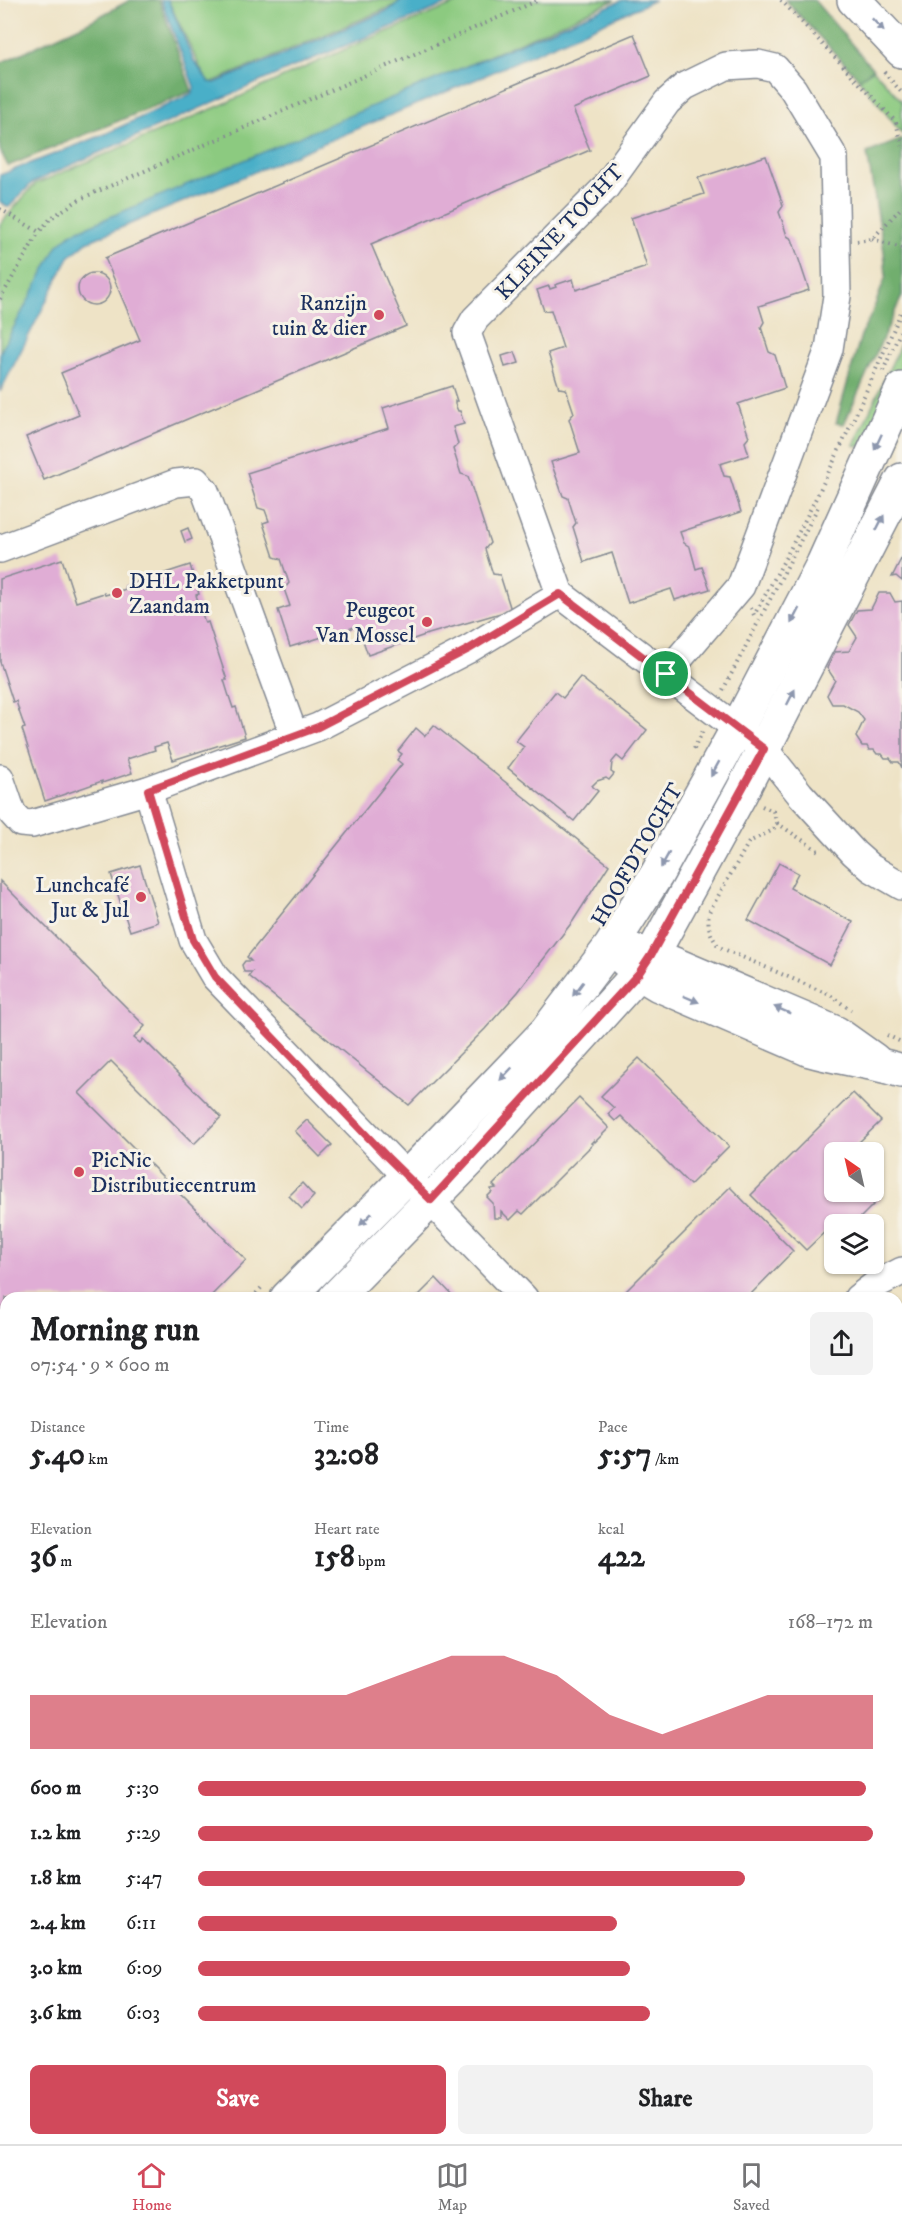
<!DOCTYPE html>
<meta charset="utf-8">
<style>
body{margin:0;font-family:"IM FELL DW Pica",serif;background:#f2f2f2;color:#202124;height:100vh;display:flex;flex-direction:column;font-size:22px;white-space:nowrap}
*{box-sizing:border-box;margin:0}
p{font-size:20px;color:#757577}
.icon{flex:none;width:33px;height:33px;fill:none;stroke:currentColor;stroke-width:2;stroke-linecap:round;stroke-linejoin:round}
.map{position:relative;flex:1;overflow:hidden}
.sheet{position:absolute;left:0px;top:1292px;width:903px;height:854px;display:flex;flex-direction:column;background:#fff;border-radius:18px 18px 0 0;box-shadow:0 2px 4px #0004}
.sheet>*{flex:none}
.needle{width:39px;rotate:326deg}
.controls{position:absolute;left:824px;top:1142px;display:grid;gap:12px}
.controls a{display:grid;place-items:center;width:60px;height:60px;border-radius:9px;background:#fff;box-shadow:0 2px 4px #0004;font-size:30px}
.pin{position:absolute;display:grid;place-items:center;width:51px;height:51px;color:#fff;margin:-26px;border:3px solid #fff;border-radius:50%;box-shadow:0 2px 6px #0007}
.round{display:grid;place-items:center;flex:none;width:63px;height:63px;border-radius:9px;background:#f2f2f2}
.summary{display:flex;align-items:center;justify-content:space-between;height:102px;padding:0 30px}
h1{font-size:33px;font-weight:700;line-height:45px}
.figures{display:grid;grid-template-columns:repeat(3,1fr);gap:9px;height:102px;padding:6px 30px}
.figures div{display:grid;align-content:center}
.figures b{font-size:30px;font-weight:700}
.figures small{font-size:16px;font-weight:400}
.figures p{font-size:16px}
.chart{height:168px;padding:12px 30px}
.chart p{display:flex;justify-content:space-between}
.chart svg{width:100%;height:108px;margin-top:6px;fill:#d1495b;opacity:.7}
.button{display:flex;gap:12px;margin-top:auto;padding:12px 30px}
.button a{flex:1;height:69px;border-radius:9px;background:#d1495b;color:#fff;font-size:24px;font-weight:700;line-height:69px;text-align:center}
.button a+a{background:#f2f2f2;color:#202124}
ul{padding:0 30px;list-style:none;font-size:20px}
li{display:grid;grid-template-columns:96px 72px 1fr;align-items:center;height:45px}
li i{height:15px;border-radius:8px;background:#d1495b}
.menu{display:flex;justify-content:space-around;align-items:center;height:84px;border-top:2px solid #e0e0e0;background:#fff;font-size:16px;color:#757577}
.menu a{display:grid;justify-items:center;gap:3px}
.menu .on{color:#d1495b}
.map>svg:first-child{display:block}
.green{fill:#8cca80;stroke:#547c6f;stroke-width:1.5}
.forest{fill:#71ae6e;stroke:#466e66;stroke-width:1.5}
.water{fill:#49afc8;stroke:#326f93;stroke-width:1.5}
.building{fill:#e0add5}
.lines{fill:none;stroke-linecap:round;stroke-linejoin:round}
.minor-casing{stroke:#848992;stroke-width:30}
.major-casing{stroke:#848992;stroke-width:36}
.path{stroke:#848992;stroke-width:4;stroke-dasharray:1.5 4.5;stroke-linecap:butt}
.minor{stroke:#fff;stroke-width:27}
.major{stroke:#fff;stroke-width:33}
.oneway{fill:#8d97ae}
.route-casing{stroke:#fff;stroke-width:12}
.route{stroke:#d1495b;stroke-width:8}
.poi-dot{fill:#d1495b;stroke:#f7f3e8;stroke-width:2}
.labels{text-anchor:middle;stroke-width:6;stroke-linejoin:round;paint-order:stroke}
.street-label{font-size:22px;fill:#1b2f5e;stroke:#f7f3e8}
.poi-label{font-size:22px;fill:#1b2f5e;stroke:#f7f3e8;text-anchor:end}
</style>
<div class="map">
<svg width="902" height="2144" viewBox="0 0 902 2144">
<rect width="100%" height="100%" fill="#f7f3e8"/>
<filter id="ink" filterUnits="userSpaceOnUse"><feTurbulence type="fractalNoise" baseFrequency=".0167" numOctaves="2"/><feDisplacementMap in="SourceGraphic" scale="12" xChannelSelector="R" yChannelSelector="G"/><feConvolveMatrix kernelMatrix="1 2 1 2 8 2 1 2 1" color-interpolation-filters="sRGB"/></filter>
<filter id="wash" filterUnits="userSpaceOnUse"><feTurbulence type="fractalNoise" baseFrequency=".008" numOctaves="4" result="noise"/><feDisplacementMap in="SourceGraphic" scale="24" xChannelSelector="R" yChannelSelector="G"/><feGaussianBlur stdDeviation="1.35" result="paint"/><feColorMatrix in="noise" values="0 0 0 0 0 0 0 0 0 0 0 0 0 0 0 0 0 1.4 0 .05"/><feComposite in="paint" operator="in"/></filter>
<g filter="url(#wash)">
<rect width="100%" height="100%" fill="#eee3c6"/>
<g class="green">
<polygon points="168,0 399,0 400,3 208,84"/>
<polygon points="465,0 615,0 74,240 0,366 0,224 35,184 219,106 357,44"/>
<polygon points="873,69 902,101 902,134 859,79"/>
<polygon points="902,341 902,370 887,401 860,447 854,445"/>
<polygon points="0,1738 6,1745 6,1838 0,1841"/>
</g>
<g class="forest">
<polygon points="130,0 159,0 192,91 8,166 0,150 0,63 89,22"/>
<polygon points="785,0 814,0 873,69 859,79"/>
<polygon points="902,139 902,296 844,424 836,423 861,335 872,313 886,276 884,251 867,153"/>
</g>
<g class="water">
<polygon points="161,0 168,0 194,61 209,82 215,83 389,10 401,0 457,0 298,65 51,174 32,183 9,207 0,202 0,175 103,135 193,93 194,87"/>
<polygon points="623,0 655,0 477,79 87,242 69,257 0,392 0,353 58,245 72,233"/>
</g>
<g id="blocks">
<g class="building">
<polygon points="634,34 651,76 573,109 590,150 371,244 406,326 44,480 26,437 79,415 61,373 140,340 105,258"/>
<polygon points="766,156 782,202 783,206 779,212 783,223 787,236 792,239 809,290 759,306 764,322 761,327 769,352 775,355 785,388 738,404 749,437 745,442 749,455 720,464 724,476 730,477 741,512 680,532 684,543 690,547 696,569 702,567 710,589 675,600 671,589 628,603 612,553 584,562 573,527 576,523 568,498 563,496 551,462 580,453 569,419 574,413 566,389 559,388 548,353 563,348 551,310 544,311 537,290 549,286 550,289 556,287 555,285 573,279 576,290 647,267 631,218 704,194 698,178"/>
<circle cx="94" cy="289" r="16"/>
<polygon points="515,352 519,363 505,367 502,356"/>
<polygon points="452,386 457,401 455,401 455,404 458,411 460,411 464,424 453,427 458,444 453,449 461,474 468,476 490,543 485,549 489,562 493,574 500,575 511,610 425,635 368,655 358,626 290,647 278,610 290,606 284,589 289,583 281,559 274,557 263,523 269,521 265,510 258,508 247,473 389,428 383,408"/>
<polygon points="188,528 192,539 185,542 181,531"/>
<polygon points="902,557 902,581 896,576 892,577"/>
<polygon points="62,559 76,602 104,593 105,595 126,589 125,586 190,565 199,594 196,595 201,610 205,623 208,622 227,680 224,680 228,693 233,708 236,707 245,737 173,760 167,743 154,747 155,750 127,759 132,773 102,783 102,781 45,801 22,729 25,728 20,714 16,701 13,702 0,662 0,579"/>
<polygon points="879,593 890,593 895,602 902,601 902,768 899,762 893,762 890,758 885,758 882,754 877,754 874,750 869,750 867,746 862,746 856,737 864,720 858,712 843,704 832,704 827,695 835,680 827,668 835,652 849,651 857,637 849,625 857,610 871,609"/>
<polygon points="580,677 647,730 623,761 617,756 612,762 611,772 614,774 609,780 606,778 597,781 592,786 598,791 574,821 508,768 524,747 516,741 555,692 563,698"/>
<polygon points="434,725 609,865 573,921 518,992 485,1029 409,1105 249,976 252,972 244,972 242,965 245,961 251,961 247,957 402,764 397,760 402,754 398,751 416,728 425,736"/>
<polygon points="779,863 798,873 790,888 853,922 830,965 748,920"/>
<polygon points="140,865 158,922 130,931 111,874"/>
<polygon points="0,881 145,1026 134,1038 140,1043 143,1039 221,1117 194,1144 111,1061 79,1093 246,1260 209,1298 6,1298 6,1378 0,1372"/>
<polygon points="639,1058 729,1146 690,1185 621,1116 615,1121 608,1114 614,1108 601,1096"/>
<polygon points="853,1093 881,1121 855,1146 861,1152 834,1152 834,1191 873,1191 873,1189 881,1197 854,1224 834,1224 834,1227 832,1225 806,1250 751,1195"/>
<polygon points="579,1098 609,1128 595,1142 594,1140 591,1143 593,1144 523,1214 519,1211 510,1220 501,1211 501,1218 494,1218 493,1203 487,1197 492,1192 491,1189 496,1188 493,1185"/>
<polygon points="307,1120 332,1145 320,1157 295,1131"/>
<polygon points="302,1183 314,1196 302,1209 289,1196"/>
<polygon points="730,1187 793,1251 747,1298 628,1298 624,1293"/>
<polygon points="436,1278 455,1298 416,1298"/>
<polygon points="897,1383 902,1388 902,1439 897,1434"/>
<polygon points="902,1509 902,1545 897,1540 897,1514"/>
<polygon points="897,1556 902,1561 902,1625 897,1625"/>
<polygon points="5,2103 6,2139 763,2139 765,2144 0,2144 0,2105"/>
</g>
</g>
</g>
<g filter="url(#ink)">
<use href="#blocks" fill-opacity="0" stroke="#848992" stroke-width="1.5"/>
<g class="lines">
<defs>
<g id="minor">
<polyline points="0,549 176,483 196,481 205,491 294,735"/>
<polyline points="666,674 741,586 829,349 837,296 834,157 793,89 775,68 758,64 726,66 685,86 667,102 605,188 475,319 467,333 560,594 764,749 800,794 854,853 871,868 902,886"/>
<polyline points="0,778 12,813 21,823 32,824 148,790 318,727 469,649 560,594"/>
<polyline points="148,790 193,940 215,977 524,1298"/>
<polyline points="858,1298 875,1285 902,1271"/>
<polyline points="0,1485 6,1491"/>
<polyline points="897,1691 902,1686"/>
<polyline points="897,1848 902,1860"/>
<polyline points="0,1926 6,1924"/>
<polyline points="897,2032 902,2044"/>
</g>
<g id="major">
<polyline points="854,0 902,51"/>
<polyline points="630,950 652,955 674,964 836,1033 874,1060"/>
<path d="M623,958L639,973L659,985L810,1050C841,1059 872,1061 902,1071"/>
<polyline points="287,1298 407,1177 546,1032 611,946 657,874 737,729 823,564 902,389"/>
<polyline points="335,1298 470,1160 639,973 652,955 741,793 902,480"/>
<polyline points="0,1590 6,1584"/>
<polyline points="0,1638 6,1632"/>
</g>
</defs>
<use href="#minor" class="minor-casing"/>
<use href="#major" class="major-casing"/>
<g class="path">
<polyline points="781,0 896,122 902,146"/>
<polyline points="884,72 902,93"/>
<polyline points="0,209 39,232 51,218 80,199 539,0"/>
<polyline points="872,239 902,248"/>
<polyline points="857,241 872,239 902,207"/>
<polyline points="0,299 39,232"/>
<polyline points="883,371 902,328"/>
<path d="M751,608L754,615C810,517 857,414 902,310"/>
<polyline points="723,690 818,507"/>
<polyline points="694,749 704,729"/>
<path d="M762,806L773,811L777,823L773,830L749,842L709,912C707,927 710,935 719,947L830,995L851,1010"/>
<polyline points="777,823 820,852"/>
<polyline points="887,1035 901,1042"/>
<polyline points="252,1298 262,1287"/>
<polyline points="0,1544 6,1538"/>
</g>
<use href="#minor" class="minor"/>
<use href="#major" class="major"/>
</g>
<defs><path id="oneway-solid" d="M-6-.8H1V-3.2L6.5 0L1 3.2V.8H-6Z" transform="scale(1.5)"/></defs>
<g class="oneway">
<use href="#oneway-solid" transform="translate(878 25) rotate(47)"/>
<use href="#oneway-solid" transform="translate(878 442) rotate(115)"/>
<use href="#oneway-solid" transform="translate(880 523) rotate(-63)"/>
<use href="#oneway-solid" transform="translate(795 616) rotate(118)"/>
<use href="#oneway-solid" transform="translate(791 697) rotate(-63)"/>
<use href="#oneway-solid" transform="translate(715 769) rotate(119)"/>
<use href="#oneway-solid" transform="translate(665 860) rotate(119)"/>
<use href="#oneway-solid" transform="translate(578 989) rotate(127)"/>
<use href="#oneway-solid" transform="translate(691 999) rotate(23)"/>
<use href="#oneway-solid" transform="translate(782 1010) rotate(-157)"/>
<use href="#oneway-solid" transform="translate(506 1074) rotate(134)"/>
<use href="#oneway-solid" transform="translate(366 1219) rotate(135)"/>
</g>
</g>
<g class="lines" filter="url(#ink)">
<defs>
<polygon id="route" points="560,594 764,749 651,955 639,973 431,1200 387,1157 215,977 193,940 148,790 318,727 469,649"/>
</defs>
<use href="#route" class="route-casing"/>
<use href="#route" class="route"/>
</g>
<g class="poi-dot">
<circle cx="379" cy="315" r="6"/>
<circle cx="117" cy="593" r="6"/>
<circle cx="427" cy="622" r="6"/>
<circle cx="141" cy="897" r="6"/>
<circle cx="79" cy="1172" r="6"/>
</g>
<g class="labels">
<g class="street-label">
<text transform="translate(559 231) rotate(-47)" y="8">KLEINE TOCHT</text>
<text transform="translate(636 854) rotate(-60)" y="8">HOOFDTOCHT</text>
</g>
<g class="poi-label">
<text x="367" y="310">Ranzijn<tspan x="367" dy="25">tuin &amp; dier</tspan></text>
<text x="129" y="588" text-anchor="start">DHL Pakketpunt<tspan x="129" dy="25">Zaandam</tspan></text>
<text x="415" y="617">Peugeot<tspan x="415" dy="25">Van Mossel</tspan></text>
<text x="129" y="892">Lunchcafé<tspan x="129" dy="25">Jut &amp; Jul</tspan></text>
<text x="91" y="1167" text-anchor="start">PicNic<tspan x="91" dy="25">Distributiecentrum</tspan></text>
</g>
</g>
</svg>
<div class="controls">
<a><svg class="needle" viewBox="-14 -14 28 28"><path d="M0-13l5 13h-10z" fill="#e53935"/><path d="M0 13l5-13h-10z" fill="#757577"/></svg></a>
<a><svg class="icon" aria-label="layers" viewBox="0 0 24 24"><path d="M12 4l9 5-9 5-9-5zM3 14l9 5 9-5"/></svg></a>
</div>
<div class="pin" style="left:666px;top:674px;background:#1e9e55"><svg class="icon" aria-label="arrive" viewBox="0 0 24 24"><path d="M6 21V4h12l-3 4 3 4H6"/></svg></div>
<section class="sheet">
<div class="summary"><div><h1>Morning run</h1><p>07:54 · 9 × 600 m</p></div><a class="round"><svg class="icon" aria-label="share" viewBox="0 0 24 24"><path d="M12 15V3M7 8l5-5 5 5M5 13v7h14v-7"/></svg></a></div>
<div class="figures">
<div><p>Distance</p><b>5.40<small> km</small></b></div>
<div><p>Time</p><b>32:08</b></div>
<div><p>Pace</p><b>5:57<small> /km</small></b></div>
</div>
<div class="figures">
<div><p>Elevation</p><b>36<small> m</small></b></div>
<div><p>Heart rate</p><b>158<small> bpm</small></b></div>
<div><p>kcal</p><b>422</b></div>
</div>
<div class="chart"><p><span>Elevation</span>168–172 m</p>
<svg viewBox="0 0 160 44" preserveAspectRatio="none"><path d="M0 44V22L10 22L20 22L30 22L40 22L50 22L60 22L70 14L80 6L90 6L100 14L110 30L120 38L130 30L140 22L150 22L160 22V44z"/></svg>
</div>
<ul>
<li><b>600 m</b>5:30<i style="width:99%"></i></li>
<li><b>1.2 km</b>5:29<i style="width:100%"></i></li>
<li><b>1.8 km</b>5:47<i style="width:81%"></i></li>
<li><b>2.4 km</b>6:11<i style="width:62%"></i></li>
<li><b>3.0 km</b>6:09<i style="width:64%"></i></li>
<li><b>3.6 km</b>6:03<i style="width:67%"></i></li>
</ul>
<div class="button"><a>Save</a><a>Share</a></div>
</section>
</div>
<nav class="menu">
<a class="on"><svg class="icon" aria-label="home" viewBox="0 0 24 24"><path d="M3 11l9-7 9 7M6 9v11h12V9"/></svg>Home</a>
<a><svg class="icon" aria-label="map" viewBox="0 0 24 24"><path d="M3 6l6-2 6 2 6-2v14l-6 2-6-2-6 2zM9 4v14M15 6v14"/></svg>Map</a>
<a><svg class="icon" aria-label="saved" viewBox="0 0 24 24"><path d="M7 4h10v16l-5-4-5 4z"/></svg>Saved</a>
</nav>
